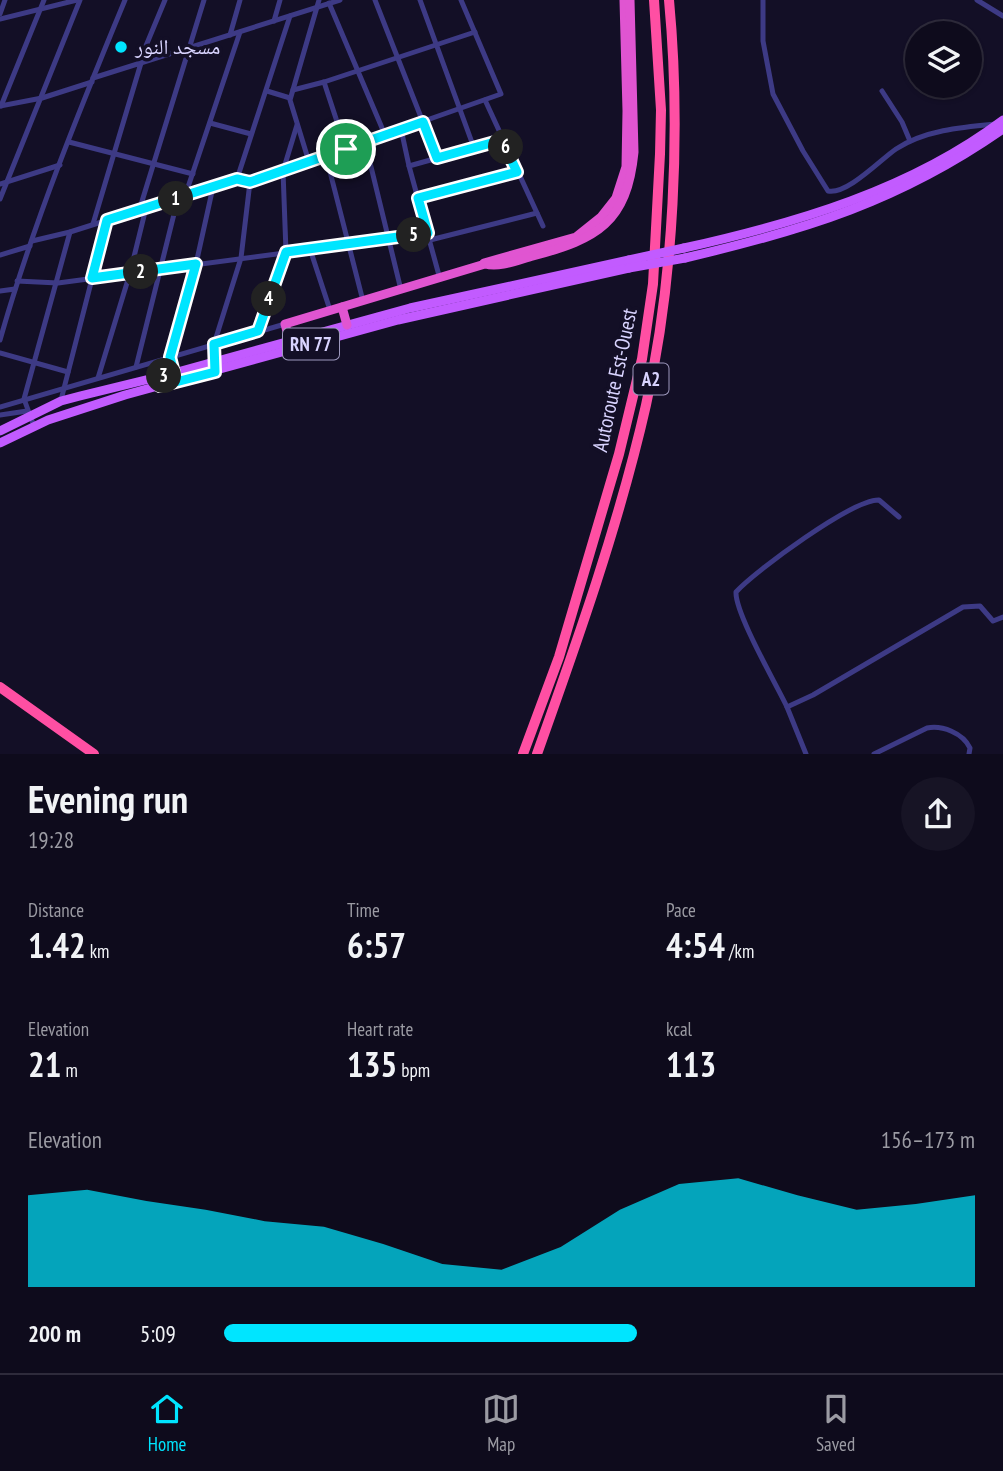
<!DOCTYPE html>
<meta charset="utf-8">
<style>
body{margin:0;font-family:"PT Sans Narrow","Noto Naskh Arabic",sans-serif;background:#171425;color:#f1f3f6;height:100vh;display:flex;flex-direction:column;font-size:26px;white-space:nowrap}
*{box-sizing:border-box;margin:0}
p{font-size:23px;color:#9b9ba3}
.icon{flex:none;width:38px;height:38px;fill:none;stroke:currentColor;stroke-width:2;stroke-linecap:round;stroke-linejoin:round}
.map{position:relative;height:754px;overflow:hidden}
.side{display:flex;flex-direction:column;background:#0e0b1c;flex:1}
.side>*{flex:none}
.buttons{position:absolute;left:905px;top:21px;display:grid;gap:14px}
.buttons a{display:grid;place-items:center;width:77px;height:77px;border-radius:50%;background:#0e0b1c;box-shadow:0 2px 5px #0004,0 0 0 2px #2e2b3b;font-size:35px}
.pin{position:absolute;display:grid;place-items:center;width:60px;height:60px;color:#fff;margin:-30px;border:4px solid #fff;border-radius:50%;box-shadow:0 2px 7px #0007}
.km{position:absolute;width:35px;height:35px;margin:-18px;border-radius:50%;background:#222;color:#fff;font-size:19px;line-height:35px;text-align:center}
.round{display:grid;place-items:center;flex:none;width:74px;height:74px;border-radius:37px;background:#171425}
.overview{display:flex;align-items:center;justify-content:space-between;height:119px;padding:0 28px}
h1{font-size:38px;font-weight:800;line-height:52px}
.stats{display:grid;grid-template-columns:repeat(3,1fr);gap:10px;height:119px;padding:7px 28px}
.stats div{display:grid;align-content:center}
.stats b{font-size:35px;font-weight:800}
.stats small{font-size:19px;font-weight:400}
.stats p{font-size:19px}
.chart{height:196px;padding:14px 28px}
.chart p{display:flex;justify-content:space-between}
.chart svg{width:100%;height:126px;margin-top:7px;fill:#00e5ff;opacity:.7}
ul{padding:0 28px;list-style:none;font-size:23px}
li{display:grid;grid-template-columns:112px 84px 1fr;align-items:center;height:52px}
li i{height:18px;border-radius:9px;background:#00e5ff}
.tab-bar{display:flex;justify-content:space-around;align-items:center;height:98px;border-top:2px solid #2e2b3b;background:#0e0b1c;font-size:19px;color:#9b9ba3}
.tab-bar a{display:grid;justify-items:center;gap:4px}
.tab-bar .current{color:#00e5ff}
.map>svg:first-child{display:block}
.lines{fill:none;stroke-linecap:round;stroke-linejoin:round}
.minor{stroke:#3d3a85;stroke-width:5}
.primary{stroke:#c25bff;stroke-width:9}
.trunk{stroke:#e055d1;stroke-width:9}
.motorway{stroke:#ff4fa3;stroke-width:10}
.primary-bridge{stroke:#c25bff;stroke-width:9}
.route-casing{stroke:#fff;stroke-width:14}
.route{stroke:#00e5ff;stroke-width:9}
.poi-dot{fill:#00e5ff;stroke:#130f26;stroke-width:2.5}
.labels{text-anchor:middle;stroke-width:7;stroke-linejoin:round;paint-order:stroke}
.shield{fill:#130f26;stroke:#9e99be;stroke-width:2}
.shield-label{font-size:19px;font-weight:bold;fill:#d9d4ff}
.poi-label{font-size:21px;fill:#d9d4ff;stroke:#130f26;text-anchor:start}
.street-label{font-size:21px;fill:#d9d4ff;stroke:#130f26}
</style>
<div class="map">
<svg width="1003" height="754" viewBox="0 0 1003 754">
<rect width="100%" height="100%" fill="#130f26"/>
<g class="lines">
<g class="minor">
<polyline points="375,0 437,158"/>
<polyline points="420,0 474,148"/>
<path d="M763,0V41L773,94L803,151L828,191C847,195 880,160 896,149C925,130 963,127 996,124"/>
<polyline points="977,0 1003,16"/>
<polyline points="329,3 385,135"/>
<polyline points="0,14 5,0"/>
<polyline points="0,19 77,0"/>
<polyline points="274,21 280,0"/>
<polyline points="230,35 240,0"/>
<polyline points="138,65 165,0"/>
<polyline points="93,78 340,0"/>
<polyline points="324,82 346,149"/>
<polyline points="293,90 324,82 475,32"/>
<polyline points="267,91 290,98"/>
<polyline points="882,91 902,122 910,141"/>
<polyline points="485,100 543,226"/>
<polyline points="0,106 42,98 92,82"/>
<polyline points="1,106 44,0"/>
<polyline points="210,123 251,134"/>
<polyline points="401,129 409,166"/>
<polyline points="69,142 193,174"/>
<polyline points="365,142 401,290"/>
<polyline points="326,156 363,301"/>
<polyline points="309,162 290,100 319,0"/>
<polyline points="237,179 290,16"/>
<polyline points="0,184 60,165"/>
<polyline points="185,196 240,32"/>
<polyline points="418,198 517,172"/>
<polyline points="0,199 80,0"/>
<polyline points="139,211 204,0"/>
<polyline points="93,224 141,63"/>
<polyline points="430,240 537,213"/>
<polyline points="32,241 70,232 237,179 250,182 501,94 461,0"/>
<polyline points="310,249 330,310"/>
<polyline points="0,255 30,246"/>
<polyline points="440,279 409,166 502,140"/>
<polyline points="17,281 58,283 428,234"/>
<polyline points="0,291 15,289"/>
<polyline points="258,331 286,252 283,171 297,125"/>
<path d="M0,340C33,224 79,111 125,0"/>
<polyline points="0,353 68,372"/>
<polyline points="215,362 214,344 241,258 250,182"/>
<polyline points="136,367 178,198"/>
<polyline points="174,373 170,357 196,264 213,187"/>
<polyline points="98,378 130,273 146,208"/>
<polyline points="61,400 107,220"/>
<polyline points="0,407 285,324"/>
<polyline points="0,415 27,411"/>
<polyline points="34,426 24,399 70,232"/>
<path d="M787,707C776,684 735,613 736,592C755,571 853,499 879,500L899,517"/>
<polyline points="806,754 787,707 813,695 963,607 980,606 993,621 1003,617"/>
<path d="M874,754L927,728C942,725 963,733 970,748L969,754"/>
</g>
<g class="primary">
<path d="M684,248C796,223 910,190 1003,120"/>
<path d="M685,258C805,230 900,201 1003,129"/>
<polyline points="0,431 61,401 80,396 174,373 410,308 629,260"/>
<polyline points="0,443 48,420 125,395 398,320 629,268"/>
</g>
<g class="trunk">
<polyline points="484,263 576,237 601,217 616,198 626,167 627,111 624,0"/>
<polyline points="342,307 347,325"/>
<path d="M292,349L285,324L485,264C500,268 518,260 533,256C597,239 627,223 634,152L630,0"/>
</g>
<g class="motorway">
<polyline points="0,687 94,754"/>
<polyline points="523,754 559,657 619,454 642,359 653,284 660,154 661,110 654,0"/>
<path d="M537,754C578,639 619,524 646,405C674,281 681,127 669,0"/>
</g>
<g class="primary-bridge">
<polyline points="629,260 684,248"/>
<polyline points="629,268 685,258"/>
</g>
</g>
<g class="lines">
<defs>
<polygon id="route" points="423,122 437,158 502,140 517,172 418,198 428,233 286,252 258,331 214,344 215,372 160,386 157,377 174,373 170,357 196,264 92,278 107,220 237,179 250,182"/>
</defs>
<use href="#route" class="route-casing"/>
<use href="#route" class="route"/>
</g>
<circle class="poi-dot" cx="121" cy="47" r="7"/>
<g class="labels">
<g class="shield">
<rect x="283" y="328.5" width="56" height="31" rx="5"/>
<rect x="633.5" y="363.5" width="35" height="31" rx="5"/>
</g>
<g class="shield-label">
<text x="311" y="351">RN 77</text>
<text x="651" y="386">A2</text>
</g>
<g class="poi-label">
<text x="135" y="54">مسجد النور</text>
</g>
<g class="street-label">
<text transform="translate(615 380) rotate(-78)" y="7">Autoroute Est-Ouest</text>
</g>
</g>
</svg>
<div class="buttons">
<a><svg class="icon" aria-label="layers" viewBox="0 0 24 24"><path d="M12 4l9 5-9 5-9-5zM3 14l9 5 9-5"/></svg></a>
</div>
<div class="pin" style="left:346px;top:149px;background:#1e9e55"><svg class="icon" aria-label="arrive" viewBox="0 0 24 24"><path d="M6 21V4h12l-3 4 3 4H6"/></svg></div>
<b class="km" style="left:176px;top:199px">1</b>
<b class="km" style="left:141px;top:272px">2</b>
<b class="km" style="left:164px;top:376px">3</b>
<b class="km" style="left:269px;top:299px">4</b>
<b class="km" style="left:414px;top:235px">5</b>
<b class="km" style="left:506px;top:147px">6</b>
</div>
<section class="side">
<div class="overview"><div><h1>Evening run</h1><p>19:28</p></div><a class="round"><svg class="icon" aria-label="share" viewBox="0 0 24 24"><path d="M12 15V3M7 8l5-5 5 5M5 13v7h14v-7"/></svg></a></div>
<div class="stats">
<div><p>Distance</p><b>1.42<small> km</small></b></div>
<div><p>Time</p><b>6:57</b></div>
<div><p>Pace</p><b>4:54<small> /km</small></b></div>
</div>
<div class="stats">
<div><p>Elevation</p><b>21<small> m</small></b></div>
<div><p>Heart rate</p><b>135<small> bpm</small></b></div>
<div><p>kcal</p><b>113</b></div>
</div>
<div class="chart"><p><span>Elevation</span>156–173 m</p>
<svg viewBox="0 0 160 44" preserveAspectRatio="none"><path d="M0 44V12L10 10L20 14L30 17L40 21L50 23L60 29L70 36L80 38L90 30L100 17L110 8L120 6L130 12L140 17L150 15L160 12V44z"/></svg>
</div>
<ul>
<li><b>200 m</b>5:09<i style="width:55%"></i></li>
</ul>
</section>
<nav class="tab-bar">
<a class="current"><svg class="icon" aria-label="home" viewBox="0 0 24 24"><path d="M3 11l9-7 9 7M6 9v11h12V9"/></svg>Home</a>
<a><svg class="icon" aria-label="map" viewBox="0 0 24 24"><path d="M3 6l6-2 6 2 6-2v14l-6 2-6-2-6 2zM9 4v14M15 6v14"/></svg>Map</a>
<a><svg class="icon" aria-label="saved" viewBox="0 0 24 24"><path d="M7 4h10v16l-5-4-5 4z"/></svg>Saved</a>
</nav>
